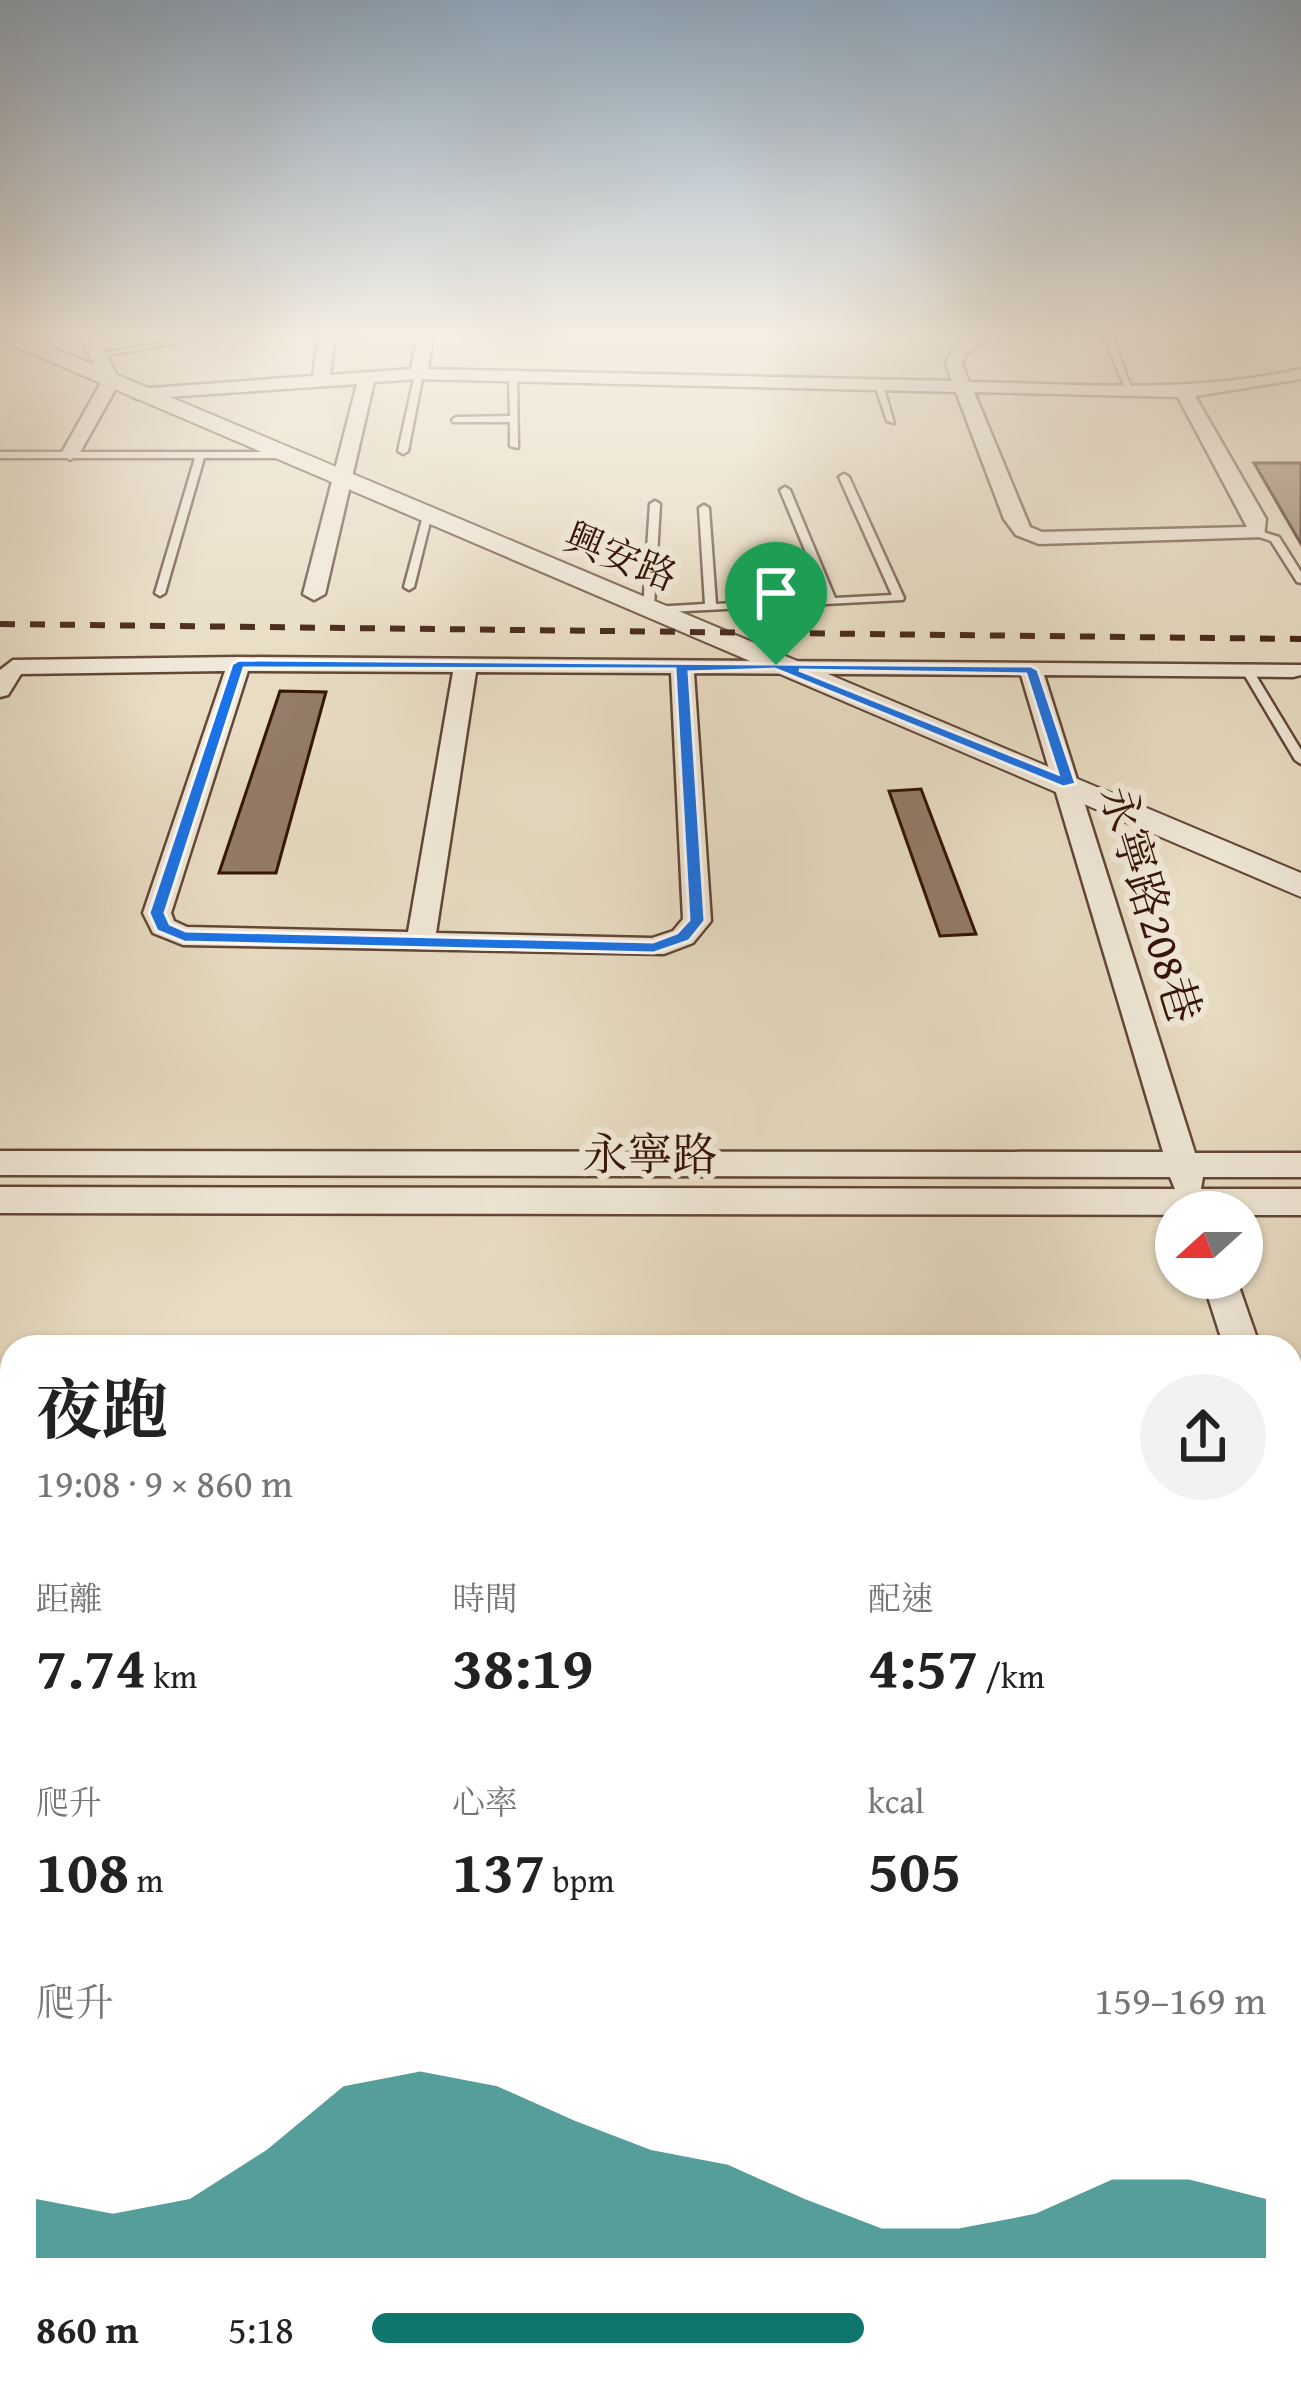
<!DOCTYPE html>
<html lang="zh-TW">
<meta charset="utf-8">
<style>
body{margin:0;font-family:"Gentium Book Plus","Noto Serif TC",serif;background:#f2f2f2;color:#222;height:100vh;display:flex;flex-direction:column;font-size:45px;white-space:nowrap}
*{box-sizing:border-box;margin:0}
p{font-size:39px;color:#767676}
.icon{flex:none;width:66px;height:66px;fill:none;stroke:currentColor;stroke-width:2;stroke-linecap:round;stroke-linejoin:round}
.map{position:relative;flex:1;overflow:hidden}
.sheet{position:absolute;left:0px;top:1335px;width:1302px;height:1062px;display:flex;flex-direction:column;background:#fff;border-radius:36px 36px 0 0;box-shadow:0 3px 9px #0004}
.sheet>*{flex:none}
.needle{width:78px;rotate:249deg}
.tools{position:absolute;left:1155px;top:1191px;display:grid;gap:24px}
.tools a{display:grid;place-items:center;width:108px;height:108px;border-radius:50%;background:#fff;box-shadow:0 3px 9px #0004;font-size:60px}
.pin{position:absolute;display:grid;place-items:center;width:102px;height:102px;color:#fff;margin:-123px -51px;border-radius:50% 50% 50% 0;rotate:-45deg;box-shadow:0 0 12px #0007}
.pin .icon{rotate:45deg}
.round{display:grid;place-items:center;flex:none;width:126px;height:126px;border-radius:63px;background:#f2f2f2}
.summary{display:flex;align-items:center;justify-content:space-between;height:204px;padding:0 36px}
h1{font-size:66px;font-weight:700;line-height:90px}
.figures{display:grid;grid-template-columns:repeat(3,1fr);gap:18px;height:204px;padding:12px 36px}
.figures div{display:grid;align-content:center}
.figures b{font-size:60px;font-weight:700}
.figures small{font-size:33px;font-weight:400}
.figures p{font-size:33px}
.chart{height:336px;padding:24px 36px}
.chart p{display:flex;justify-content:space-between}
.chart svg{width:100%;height:216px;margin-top:12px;fill:#0f766e;opacity:.7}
ul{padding:0 36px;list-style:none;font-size:39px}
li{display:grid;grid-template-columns:192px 144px 1fr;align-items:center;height:90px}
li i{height:30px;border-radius:15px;background:#0f766e}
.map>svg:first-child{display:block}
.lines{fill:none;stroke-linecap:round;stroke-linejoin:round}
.stream-far1{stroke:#7c6351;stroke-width:10}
.stream{stroke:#7c6351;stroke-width:14}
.canal{fill:#ab9883;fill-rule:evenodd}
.building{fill:#937c69;stroke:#361407;stroke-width:3}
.service-casing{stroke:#624636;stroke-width:5}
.minor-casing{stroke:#624636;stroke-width:5}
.tertiary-casing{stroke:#624636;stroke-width:4}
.service{fill:#f0e8d8;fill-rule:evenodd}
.minor{fill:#f0e8d8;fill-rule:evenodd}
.tertiary{fill:#f0e8d8;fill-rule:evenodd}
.rail{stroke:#361407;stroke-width:6;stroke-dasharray:15 15;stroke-linecap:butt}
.route{fill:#1a73e8;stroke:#fff;stroke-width:3;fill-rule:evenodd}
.labels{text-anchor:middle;stroke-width:12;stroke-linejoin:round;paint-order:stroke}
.far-street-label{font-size:39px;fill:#361407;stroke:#f0e8d8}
.street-label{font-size:45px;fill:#361407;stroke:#f0e8d8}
</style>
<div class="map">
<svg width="1301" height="2397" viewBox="0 0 1301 2397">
<rect width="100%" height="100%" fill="#e8dcc3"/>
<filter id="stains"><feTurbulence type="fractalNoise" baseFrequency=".00167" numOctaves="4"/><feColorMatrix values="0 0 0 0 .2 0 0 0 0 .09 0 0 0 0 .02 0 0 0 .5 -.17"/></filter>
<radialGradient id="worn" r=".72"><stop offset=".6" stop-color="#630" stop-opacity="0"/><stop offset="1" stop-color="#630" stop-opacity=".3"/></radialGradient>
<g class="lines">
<polyline class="stream-far1" points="0,1665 12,1668"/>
<polyline class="stream" points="1290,2025 1301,2028"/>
<g class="canal">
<polygon points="0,1880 12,1885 12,1928 0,1923"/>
<polygon points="1135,2385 1213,2385 1218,2397 1140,2397"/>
</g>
</g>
<g class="building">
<polygon points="1254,463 1301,463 1301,544"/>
<polygon points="280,691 326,692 276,873 219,873"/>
<polygon points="921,789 976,934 940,936 889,791"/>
</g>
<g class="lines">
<defs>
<g id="service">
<polygon points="213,333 233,333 98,357 94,355"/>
<polygon points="1102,333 1110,333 1133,392 1126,390"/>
<polygon points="419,371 423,374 408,451 403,454 398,451 415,374"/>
<polygon points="513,372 517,375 518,448 510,446 510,422 453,422 452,420 456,417 510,416 509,375"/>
<polygon points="878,379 882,382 894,423 887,421 874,382"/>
<polygon points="0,452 278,452 283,455 278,458 204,458 165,593 160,596 155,593 195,458 0,458"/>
<polygon points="844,474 849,477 904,598 903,600 648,613 643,610 650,504 655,501 660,504 654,607 705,604 699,508 704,505 709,508 716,604 825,598 780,490 785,487 790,490 835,598 892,595 839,477"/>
<polygon points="423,516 431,518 414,587 409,590 404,587"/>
<polygon points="1257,530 1279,537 1301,572 1301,583 1297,582 1271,541 1253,535 1253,531"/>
<polygon points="1244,669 1252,669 1301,750 1301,764 1295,760 1242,671"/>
</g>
<g id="minor">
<polygon points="79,333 95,333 120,381 79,454 70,460 61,454 102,381"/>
<path d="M319,333H335L330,375L411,369L418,333H434L428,369L952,381L946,364C955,341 970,333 994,333L966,354L962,364L969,382C1081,384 1191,394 1301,369V379L1195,396L1266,519L1264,537L1039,544L1016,535L1004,519L956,392L419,379L374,382L325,594L314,600L303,594L357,384L137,399L128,394L137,389L313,376ZM974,392L1178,397L1247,527L1042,532L1030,527Z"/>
<path d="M239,657L1301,665V675L1293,677L1044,675L1195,1153H1301V1177H1203L1201,1189H1301V1215L0,1213V1187L1175,1189L1170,1177L0,1175V1151L1163,1152L1021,675L694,673L711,921L693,943L664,954L183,945L153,933L143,913L225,671L21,674L8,695L0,697V670L13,660ZM248,671L453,672L408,932L187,927L174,921L171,913ZM476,672L671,673L683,919L673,931L652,938L436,933Z"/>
<polygon points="1202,1278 1236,1278 1260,1347 1224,1347"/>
<polygon points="1290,1474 1301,1478 1301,1543 1290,1539"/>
<polygon points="0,1957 12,1962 12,2011 0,2006"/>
<polygon points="937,2385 1021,2385 1026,2397 942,2397"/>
</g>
<polygon id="tertiary" points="0,333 18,333 1301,873 1301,897 0,340"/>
</defs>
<use href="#service" class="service-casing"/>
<use href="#minor" class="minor-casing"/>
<use href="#tertiary" class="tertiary-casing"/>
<use href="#service" class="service"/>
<use href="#minor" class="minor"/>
<use href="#tertiary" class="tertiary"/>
<polyline class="rail" points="0,624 1301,639"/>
</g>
<linearGradient id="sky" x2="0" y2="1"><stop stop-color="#8fa9c0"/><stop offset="0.5" stop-color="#f5efe4"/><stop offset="1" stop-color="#f5efe4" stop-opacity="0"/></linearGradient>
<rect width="1301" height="669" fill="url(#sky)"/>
<path class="route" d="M239,660L1031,666L1038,670L1076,784L1063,787L775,669L689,672L705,921L689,941L654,953L184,942L157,931L149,913L232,664ZM244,668L675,669L689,920L677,933L653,942L186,931L170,924L165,913ZM799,670L1026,674L1058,774Z"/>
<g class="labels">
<g class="far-street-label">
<text transform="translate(621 556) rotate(22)" y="14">興安路</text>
</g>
<g class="street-label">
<text transform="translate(1151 904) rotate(73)" y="16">永寧路208巷</text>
<text x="650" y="1170">永寧路</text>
</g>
</g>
<rect width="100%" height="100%" filter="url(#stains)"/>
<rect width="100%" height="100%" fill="url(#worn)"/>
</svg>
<div class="tools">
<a><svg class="needle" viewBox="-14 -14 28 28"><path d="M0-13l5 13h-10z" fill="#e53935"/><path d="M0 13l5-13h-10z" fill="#767676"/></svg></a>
</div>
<div class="pin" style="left:776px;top:665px;background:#1e9e55"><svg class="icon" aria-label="arrive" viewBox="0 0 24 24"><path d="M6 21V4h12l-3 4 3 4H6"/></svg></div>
<section class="sheet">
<div class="summary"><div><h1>夜跑</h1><p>19:08 · 9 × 860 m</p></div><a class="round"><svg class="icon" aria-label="share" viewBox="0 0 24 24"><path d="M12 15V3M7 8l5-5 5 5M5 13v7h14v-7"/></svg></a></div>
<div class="figures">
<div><p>距離</p><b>7.74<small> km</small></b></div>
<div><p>時間</p><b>38:19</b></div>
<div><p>配速</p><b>4:57<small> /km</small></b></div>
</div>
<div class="figures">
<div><p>爬升</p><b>108<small> m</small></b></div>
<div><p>心率</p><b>137<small> bpm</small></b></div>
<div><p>kcal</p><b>505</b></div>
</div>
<div class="chart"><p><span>爬升</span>159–169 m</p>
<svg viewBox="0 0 160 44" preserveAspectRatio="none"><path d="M0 44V32L10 35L20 32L30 22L40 9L50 6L60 9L70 16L80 22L90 25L100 32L110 38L120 38L130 35L140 28L150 28L160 32V44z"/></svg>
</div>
<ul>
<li><b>860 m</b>5:18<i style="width:55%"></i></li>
</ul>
</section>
</div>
